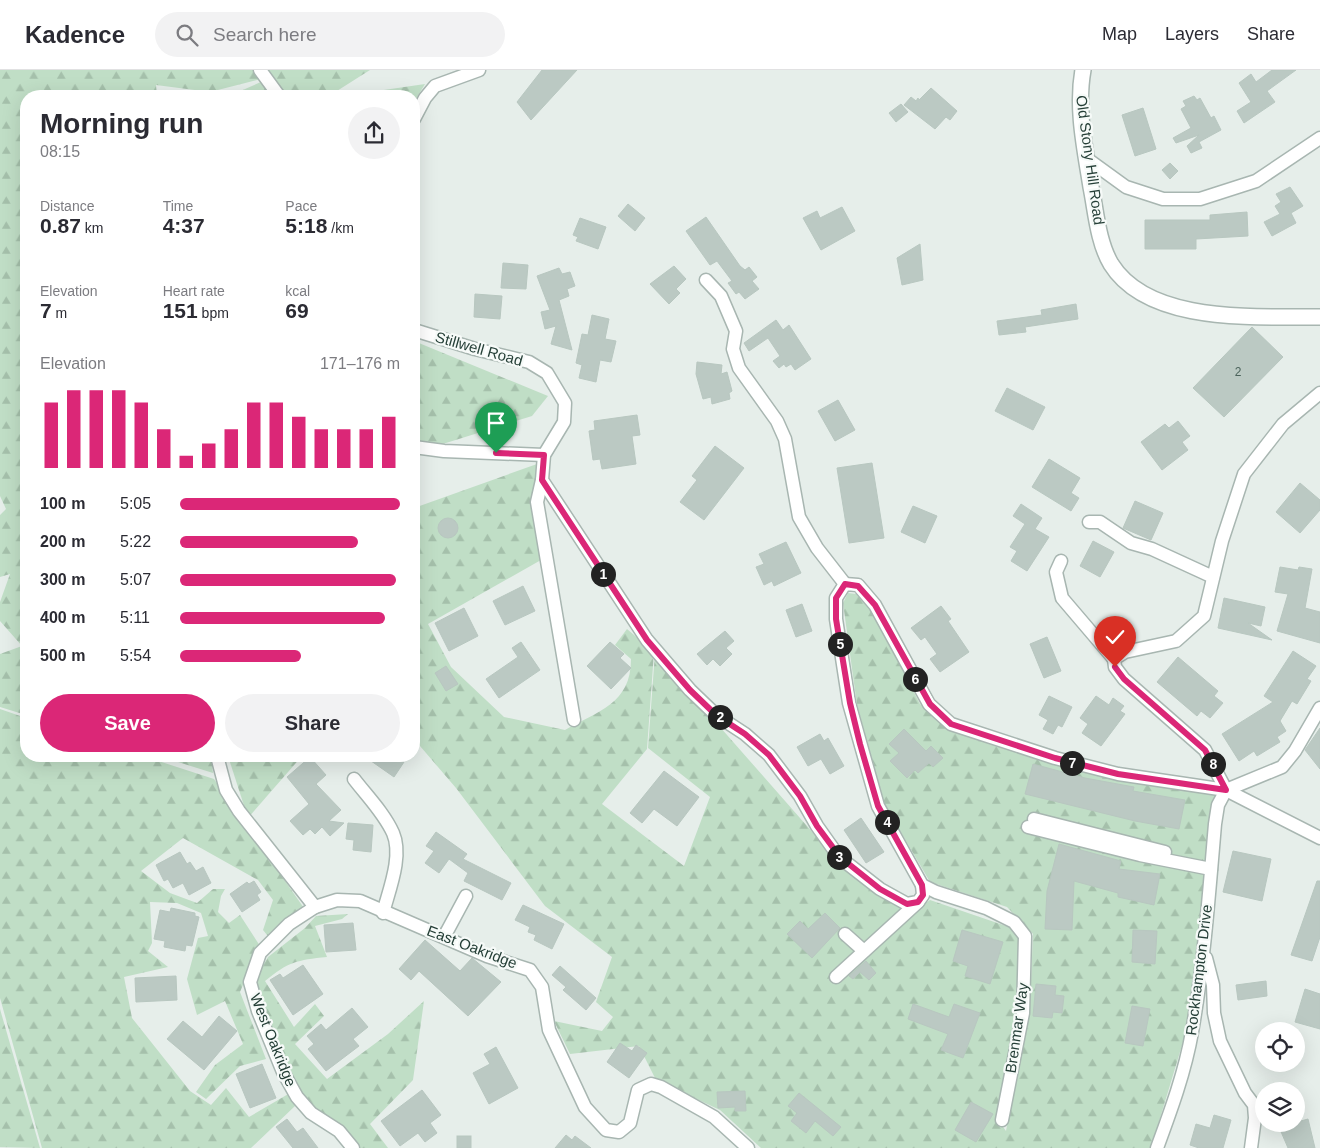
<!DOCTYPE html>
<meta charset="utf-8">
<style>
body{margin:0;font-family:Helvetica,sans-serif;background:#f2f2f3;color:#2b2b33;height:100vh;display:flex;flex-direction:column;font-size:19px;white-space:nowrap}
*{box-sizing:border-box;margin:0}
p{font-size:16px;color:#7c7c81}
.icon{flex:none;width:28px;height:28px;fill:none;stroke:currentColor;stroke-width:2;stroke-linecap:round;stroke-linejoin:round}
.map{position:relative;flex:1;overflow:hidden}
.panel{position:absolute;left:20px;top:20px;width:400px;height:672px;display:flex;flex-direction:column;background:#fff;border-radius:20px;box-shadow:0 5px 20px #0002}
.panel>*{flex:none}
.controls{position:absolute;left:1255px;top:952px;display:grid;gap:10px}
.controls a{display:grid;place-items:center;width:50px;height:50px;border-radius:50%;background:#fff;box-shadow:0 5px 20px #0002;font-size:25px}
.pin{position:absolute;display:grid;place-items:center;width:42px;height:42px;color:#fff;margin:-51px -21px;border-radius:50% 50% 50% 0;rotate:-45deg;box-shadow:0 0 5px #0007}
.pin .icon{rotate:45deg}
.km{position:absolute;width:25px;height:25px;margin:-12px;border-radius:50%;background:#222;color:#fff;font-size:14px;line-height:25px;text-align:center}
.round{display:grid;place-items:center;flex:none;width:52px;height:52px;border-radius:26px;background:#f2f2f3}
.head{display:flex;align-items:center;justify-content:space-between;height:85px;padding:0 20px}
h1{font-size:28px;font-weight:800;line-height:38px}
.stats{display:grid;grid-template-columns:repeat(3,1fr);gap:8px;height:85px;padding:5px 20px}
.stats div{display:grid;align-content:center}
.stats b{font-size:21px;font-weight:800}
.stats small{font-size:14px;font-weight:400}
.stats p{font-size:14px}
.chart{height:140px;padding:10px 20px}
.chart p{display:flex;justify-content:space-between}
.chart svg{width:100%;height:90px;margin-top:5px;stroke:#db2777;stroke-width:6}
.primary-button{display:flex;gap:10px;margin-top:auto;padding:10px 20px}
.primary-button a{flex:1;height:58px;border-radius:30px;background:#db2777;color:#fff;font-size:20px;font-weight:800;line-height:58px;text-align:center}
.primary-button a+a{background:#f2f2f3;color:#2b2b33}
ul{padding:0 20px;list-style:none;font-size:16px}
li{display:grid;grid-template-columns:80px 60px 1fr;align-items:center;height:38px}
li i{height:12px;border-radius:6px;background:#db2777}
header{display:flex;align-items:center;gap:30px;box-sizing:border-box;height:70px;padding:0 25px;background:#fff;border-bottom:1px solid #e1e1e2}
header strong{font-size:24px}
nav{display:flex;gap:28px;margin-inline-start:auto;font-size:18px}
.search{width:350px;height:45px;background:#f2f2f3;display:flex;align-items:center;gap:12px;box-sizing:border-box;padding:0 18px;border-radius:28px;color:#7c7c81;font-size:19px}
.map>svg:first-child{display:block}
.forest{fill:url(#forest-firs)}
.building{fill:#bbc9c3;stroke:#b8c7c0}
.lines{fill:none;stroke-linecap:round;stroke-linejoin:round}
.minor-casing{stroke:#a8b6b1;stroke-width:15}
.tertiary-casing{stroke:#a8b6b1;stroke-width:18}
.minor{stroke:#fff;stroke-width:12}
.tertiary{stroke:#fff;stroke-width:15}
.route-casing{stroke:#fff;stroke-width:10}
.route{stroke:#db2777;stroke-width:6}
.labels{text-anchor:middle;stroke-width:4.5;stroke-linejoin:round;paint-order:stroke}
.number-label{font-size:12px;fill:#4a625a}
.street-label{font-size:15px;fill:#253f37;stroke:#f6faf8}
</style>
<header>
<strong>Kadence</strong>
<div class="search"><svg class="icon" aria-label="search" viewBox="0 0 24 24"><circle cx="10" cy="10" r="6"/><path d="M15 15l6 6"/></svg>Search here</div>
<nav><a>Map</a><a>Layers</a><a>Share</a></nav>
</header>
<div class="map">
<svg width="1320" height="1078" viewBox="0 0 1320 1078">
<defs>
<pattern id="forest-firs" width="22" height="20" patternUnits="userSpaceOnUse" patternTransform="scale(1.25)"><rect width="22" height="20" fill="#c0dec6"/><path d="M5 1l3.5 6h-7zM16 11l3.5 6h-7z" fill="#a5c0ab"/></pattern>
</defs>
<rect width="100%" height="100%" fill="#e6eeea"/>
<g class="forest">
<polygon points="0,0 259,0 265,8 210,22 156,15 157,26 26,26 26,645 0,637 0,584 22,576 0,551 0,532 10,504 0,507 0,445 6,439 0,426"/>
<polygon points="269,0 370,0 329,26 229,26 270,8"/>
<polygon points="425,14 414,32 414,26 372,26 370,22"/>
<polygon points="414,271 548,326 532,346 414,383"/>
<path d="M537,394L536,435L541,490L428,554L451,597L504,647L565,660C598,641 631,634 631,589L615,575L627,559L654,582L647,679L602,734L684,796L710,727L648,678L655,583L836,789L913,842L930,830L1009,857L1020,870L1015,943L998,1050L1006,1061L1030,934L1033,864L1007,837L930,812L885,735L857,635L843,533L848,523L856,524L870,537L920,634L947,657L1221,723L1186,962L1151,1078H761L720,1040L656,1010L639,976L570,984L554,951L602,961L613,947L596,932L612,887L545,836L456,718L414,669V438Z"/>
<polygon points="0,639 26,648 26,686 143,686 214,709 306,841 271,870 263,860 273,830 258,810 183,768 141,801 170,823 197,833 213,819 225,819 221,826 218,842 229,853 240,845 262,879 255,886 240,922 266,989 240,996 206,1029 196,1022 215,995 243,974 225,931 197,945 187,909 198,868 208,866 201,843 177,833 150,832 152,873 148,881 168,897 124,907 132,948 190,1021 211,1035 226,1018 249,1047 290,1023 295,1036 251,1078 42,1078 0,928"/>
<polygon points="159,686 211,686 213,703"/>
<polygon points="228,686 302,686 248,748"/>
<path d="M348,844L342,849L315,856L327,887C297,890 288,892 265,911L294,957L315,934L324,946L295,974L327,1009L388,964L424,931L413,1010L370,1054L388,1078H356L330,1050L307,1030L290,1004L257,922L256,907L268,887L305,858L316,846Z"/>
<polygon points="0,939 40,1078 0,1077"/>
</g>
<g class="building">
<polygon points="542,0 577,0 531,50 517,32"/>
<polygon points="1272,0 1296,0 1267,21 1275,32 1244,53 1237,41 1251,32 1239,13 1251,4 1256,12"/>
<polygon points="931,18 957,41 950,50 946,47 935,59 904,35 911,27 916,31 918,28 919,30"/>
<polygon points="1194,26 1197,30 1200,28 1211,48 1214,46 1221,60 1199,72 1202,78 1191,83 1187,76 1199,65 1176,73 1173,68 1191,58 1181,39 1186,36 1183,31"/>
<polygon points="901,34 908,42 896,52 889,43"/>
<polygon points="1143,38 1156,79 1135,86 1122,45"/>
<polygon points="1170,93 1178,101 1170,109 1162,100"/>
<polygon points="1290,117 1303,136 1291,143 1296,153 1272,166 1264,152 1280,144 1275,136 1281,132 1276,124"/>
<polygon points="628,134 645,148 635,161 618,146"/>
<polygon points="842,137 855,161 821,180 803,148 817,141 820,148"/>
<polygon points="1247,142 1248,166 1196,169 1196,179 1145,179 1145,150 1210,150 1210,145"/>
<polygon points="706,147 740,196 745,200 749,197 757,207 752,211 759,219 745,229 739,222 736,224 728,213 732,211 717,191 710,195 686,161"/>
<polygon points="580,148 606,157 598,179 576,171 578,167 573,165"/>
<polygon points="920,174 923,210 902,215 897,188"/>
<polygon points="503,193 528,195 526,219 501,218"/>
<polygon points="674,196 686,209 676,219 680,223 669,234 650,214"/>
<polygon points="559,198 562,204 570,202 575,216 567,219 569,226 559,230 572,280 551,274 556,256 545,259 541,242 550,240 537,206"/>
<polygon points="475,224 502,226 500,249 474,247"/>
<polygon points="1076,234 1078,249 1025,257 1026,262 999,265 997,251 1042,245 1041,240"/>
<polygon points="592,245 609,249 605,269 616,271 611,292 600,290 596,312 579,308 582,295 576,293 582,264 588,265"/>
<polygon points="776,250 783,260 789,255 811,289 795,300 791,294 786,297 784,294 779,298 773,291 780,286 768,268 749,281 744,273"/>
<polygon points="1252,257 1283,287 1224,347 1193,318"/>
<polygon points="697,292 722,295 721,304 727,302 732,321 729,323 730,329 712,334 711,327 703,329 696,304"/>
<polygon points="1007,318 1045,337 1033,360 995,341"/>
<polygon points="838,330 855,360 835,371 818,341"/>
<polygon points="637,345 640,365 632,366 636,394 602,399 600,389 593,390 589,361 595,360 594,351"/>
<polygon points="1178,351 1190,366 1182,372 1188,380 1162,400 1141,372 1165,354 1169,358"/>
<polygon points="715,376 744,398 704,450 680,432 697,410 692,406"/>
<polygon points="1049,389 1080,408 1071,423 1079,428 1071,441 1032,417"/>
<polygon points="872,393 884,468 849,473 837,398"/>
<polygon points="1300,413 1320,430 1320,440 1300,463 1276,442"/>
<polygon points="1135,431 1163,443 1151,470 1123,458"/>
<polygon points="1021,434 1042,448 1035,459 1049,467 1027,501 1011,491 1017,481 1010,477 1025,454 1013,446"/>
<polygon points="913,436 937,446 925,473 901,462"/>
<circle cx="448" cy="458" r="10"/>
<polygon points="1093,471 1114,482 1100,507 1080,496"/>
<polygon points="786,472 801,503 774,516 772,511 764,515 756,497 764,494 759,484"/>
<polygon points="1280,497 1298,500 1299,497 1312,499 1305,538 1320,542 1320,573 1277,561 1288,524 1275,522"/>
<polygon points="523,516 535,541 505,555 493,531"/>
<polygon points="1224,528 1265,537 1261,556 1248,553 1272,570 1218,558"/>
<polygon points="802,534 812,561 796,567 786,540"/>
<polygon points="941,536 951,549 948,551 969,582 940,602 930,589 937,584 925,567 921,570 911,558"/>
<polygon points="464,538 478,566 449,581 435,553"/>
<polygon points="725,561 734,571 726,578 732,584 720,596 713,589 707,595 697,584"/>
<polygon points="1047,567 1061,601 1044,608 1030,574"/>
<polygon points="521,572 540,600 499,628 486,609 518,587 512,578"/>
<polygon points="610,572 624,584 620,588 631,598 611,619 587,596"/>
<polygon points="1293,581 1316,596 1307,609 1311,611 1297,634 1292,631 1280,651 1286,661 1277,667 1280,672 1257,686 1254,681 1239,691 1222,664 1273,632 1264,626"/>
<polygon points="1178,587 1218,621 1214,626 1223,633 1210,648 1201,641 1197,646 1157,612"/>
<polygon points="446,596 458,614 446,621 435,603"/>
<polygon points="1049,626 1072,637 1062,657 1058,655 1053,664 1043,659 1048,650 1039,645"/>
<polygon points="1096,626 1109,635 1113,628 1124,636 1120,641 1125,644 1101,676 1082,663 1088,654 1080,648"/>
<polygon points="1320,658 1320,699 1305,680"/>
<polygon points="904,659 926,681 931,676 943,688 933,697 929,693 918,703 915,700 907,708 890,691 899,683 889,674"/>
<polygon points="820,664 824,671 828,668 844,696 830,704 821,689 808,696 797,677"/>
<polygon points="364,686 396,686 404,692 394,707"/>
<polygon points="310,687 326,705 316,714 341,740 329,751 344,753 330,766 322,757 315,764 310,759 303,765 290,751 309,734 287,707"/>
<polygon points="1033,694 1085,708 1134,717 1133,721 1185,730 1179,759 1135,751 1025,724"/>
<polygon points="664,701 699,727 677,756 654,739 642,753 630,743"/>
<polygon points="861,748 884,782 866,793 844,760"/>
<polygon points="348,753 373,755 371,782 353,780 354,770 346,769"/>
<polygon points="436,762 467,784 463,789 511,813 502,830 464,811 468,803 449,789 439,803 425,793 434,781 426,776"/>
<polygon points="1059,774 1121,791 1119,799 1160,804 1154,835 1118,827 1118,823 1074,811 1072,860 1045,859 1047,821"/>
<polygon points="1233,781 1271,789 1262,831 1223,822"/>
<polygon points="180,782 187,794 190,792 196,801 203,797 211,813 189,825 183,813 173,818 168,809 164,811 156,795"/>
<polygon points="254,811 261,822 257,825 260,830 242,842 230,824 247,812 249,814"/>
<polygon points="1317,811 1320,811 1320,867 1312,891 1291,885"/>
<polygon points="523,835 564,854 552,879 534,870 536,865 528,862 530,857 515,850"/>
<polygon points="171,838 195,843 195,846 199,847 192,876 186,875 185,881 164,877 165,871 154,869 160,840 170,842"/>
<polygon points="825,843 840,858 812,888 787,864 800,851 808,859"/>
<polygon points="353,853 356,880 326,882 324,855"/>
<polygon points="962,860 1003,872 990,914 965,906 968,896 953,891"/>
<polygon points="1133,860 1157,861 1155,894 1132,892"/>
<polygon points="425,870 460,901 472,888 501,912 468,946 419,901 411,910 399,899"/>
<polygon points="866,891 876,903 869,910 860,902 853,909 849,906"/>
<polygon points="303,895 323,924 293,945 270,910 280,904 283,908"/>
<polygon points="560,896 596,928 586,940 563,920 566,917 552,905"/>
<polygon points="176,906 177,930 136,932 135,908"/>
<polygon points="1266,911 1267,926 1238,930 1236,915"/>
<polygon points="1036,914 1056,916 1055,925 1064,926 1062,943 1053,942 1052,948 1033,946"/>
<polygon points="1305,919 1320,924 1320,959 1295,952"/>
<polygon points="913,934 949,947 954,934 980,943 963,988 941,980 948,964 908,949"/>
<polygon points="1132,936 1150,939 1143,976 1125,973"/>
<polygon points="352,938 368,957 353,969 359,976 326,1001 308,979 314,974 307,966 321,954 326,960"/>
<polygon points="219,946 237,961 204,1000 167,969 183,951 202,967"/>
<polygon points="620,973 632,981 636,975 647,983 629,1008 607,992"/>
<polygon points="496,977 518,1018 489,1034 473,1003 490,994 484,984"/>
<polygon points="262,994 276,1028 250,1038 236,1004"/>
<polygon points="422,1020 441,1045 430,1053 437,1063 425,1072 418,1063 400,1076 381,1051"/>
<polygon points="745,1021 746,1041 735,1041 735,1037 718,1038 717,1022"/>
<polygon points="799,1023 841,1057 833,1066 815,1051 806,1063 791,1051 797,1043 788,1036"/>
<polygon points="971,1032 993,1044 976,1072 955,1060"/>
<polygon points="1214,1045 1231,1050 1223,1078 1199,1078 1190,1075 1196,1054 1210,1058"/>
<polygon points="287,1049 297,1062 303,1058 318,1078 293,1078 276,1057"/>
<polygon points="1308,1049 1315,1078 1288,1078 1279,1057"/>
<polygon points="566,1065 572,1070 575,1066 591,1078 555,1078"/>
<rect x="457" y="1066" width="14" height="12"/>
</g>
<g class="lines">
<defs>
<g id="minor">
<polyline points="260,0 279,26"/>
<polyline points="414,49 425,28 435,16 479,0"/>
<polyline points="1086,88 1126,117 1163,129 1200,129 1256,111 1320,68"/>
<polyline points="706,210 721,226 736,261 733,279 739,298 777,351 785,369 799,447 817,478 845,514"/>
<polyline points="414,260 475,279 529,292 547,303 565,333 564,352 544,385 542,410 647,570 690,620 716,645 745,664 769,685 800,726 817,756 839,787 880,819 907,834 918,832 923,825 922,815"/>
<polyline points="414,377 444,381 544,385"/>
<polyline points="542,410 537,432 574,650"/>
<polyline points="1089,452 1100,452 1131,473 1152,479 1213,507"/>
<polyline points="1061,491 1056,502 1062,528 1114,589"/>
<polyline points="1114,589 1125,582 1176,571 1204,546 1222,471 1244,404 1283,354 1320,323"/>
<polyline points="1114,589 1115,597 1124,609 1205,680 1226,720 1320,768"/>
<polyline points="217,686 226,720 239,741 315,837 289,854 260,883 250,912 258,941 283,1002 297,1027 311,1043 339,1061 353,1078"/>
<path d="M354,709C367,726 384,743 393,763C403,786 389,820 383,843"/>
<polyline points="1034,749 1165,782"/>
<polyline points="1028,757 1140,785 1211,799"/>
<polyline points="315,837 337,830 360,831 487,886 530,900 542,917 549,960 585,1037 606,1060 619,1062 630,1053 638,1020 651,1014 661,1017 714,1047 748,1078"/>
<polyline points="845,864 864,881"/>
<polyline points="444,867 466,826"/>
<polyline points="1206,888 1213,915 1214,943 1220,971 1245,1023 1254,1035 1255,1048 1251,1078"/>
<polyline points="836,907 918,832"/>
<polyline points="1002,1050 1023,943 1025,866 1014,852 986,838 936,822 922,815 878,736 849,633 836,549 836,528 845,514 858,515 875,535 929,634 951,654 1055,688 1118,704 1226,720 1282,697 1295,681 1320,638"/>
<path d="M1157,1078C1171,1040 1185,1002 1192,962C1204,893 1209,824 1215,754L1218,735L1226,720"/>
</g>
<path id="tertiary" d="M1083,0C1076,38 1085,79 1091,117C1096,142 1098,172 1111,194C1149,255 1257,246 1320,247"/>
</defs>
<use href="#minor" class="minor-casing"/>
<use href="#tertiary" class="tertiary-casing"/>
<use href="#minor" class="minor"/>
<use href="#tertiary" class="tertiary"/>
</g>
<g class="lines">
<defs>
<polyline id="route" points="496,383 544,385 542,410 647,570 690,620 716,645 745,664 769,685 800,726 817,756 840,787 880,819 907,834 918,832 923,825 922,815 878,736 860,674 850,633 836,549 836,528 845,514 858,516 875,535 930,634 951,654 1055,688 1118,704 1226,720 1205,680 1124,609 1115,597"/>
</defs>
<use href="#route" class="route-casing"/>
<use href="#route" class="route"/>
</g>
<g class="labels">
<g class="number-label">
<text x="1238" y="306">2</text>
</g>
<g class="street-label">
<text transform="translate(1090 90) rotate(82)" y="5">Old Stony Hill Road</text>
<text transform="translate(479 279) rotate(16)" y="5">Stillwell Road</text>
<text transform="translate(472 877) rotate(21)" y="5">East Oakridge</text>
<text transform="translate(1199 900) rotate(-83)" y="5">Rockhampton Drive</text>
<text transform="translate(1017 958) rotate(-82)" y="5">Brenmar Way</text>
<text transform="translate(273 970) rotate(68)" y="5">West Oakridge</text>
</g>
</g>
</svg>
<div class="controls">
<a><svg class="icon" aria-label="locate" viewBox="0 0 24 24"><circle cx="12" cy="12" r="6"/><path d="M12 2v4M12 18v4M2 12h4M18 12h4"/></svg></a>
<a><svg class="icon" aria-label="layers" viewBox="0 0 24 24"><path d="M12 4l9 5-9 5-9-5zM3 14l9 5 9-5"/></svg></a>
</div>
<div class="pin" style="left:496px;top:383px;background:#1e9e55"><svg class="icon" aria-label="arrive" viewBox="0 0 24 24"><path d="M6 21V4h12l-3 4 3 4H6"/></svg></div>
<div class="pin" style="left:1115px;top:597px;background:#d93025"><svg class="icon" aria-label="check" viewBox="0 0 24 24"><path d="M5 12l5 5 9-10"/></svg></div>
<b class="km" style="left:603px;top:504px">1</b>
<b class="km" style="left:720px;top:647px">2</b>
<b class="km" style="left:839px;top:787px">3</b>
<b class="km" style="left:887px;top:752px">4</b>
<b class="km" style="left:840px;top:574px">5</b>
<b class="km" style="left:915px;top:609px">6</b>
<b class="km" style="left:1072px;top:693px">7</b>
<b class="km" style="left:1213px;top:694px">8</b>
<section class="panel">
<div class="head"><div><h1>Morning run</h1><p>08:15</p></div><a class="round"><svg class="icon" aria-label="share" viewBox="0 0 24 24"><path d="M12 15V3M7 8l5-5 5 5M5 13v7h14v-7"/></svg></a></div>
<div class="stats">
<div><p>Distance</p><b>0.87<small> km</small></b></div>
<div><p>Time</p><b>4:37</b></div>
<div><p>Pace</p><b>5:18<small> /km</small></b></div>
</div>
<div class="stats">
<div><p>Elevation</p><b>7<small> m</small></b></div>
<div><p>Heart rate</p><b>151<small> bpm</small></b></div>
<div><p>kcal</p><b>69</b></div>
</div>
<div class="chart"><p><span>Elevation</span>171–176 m</p>
<svg viewBox="0 0 160 44" preserveAspectRatio="none"><path d="M5 44V12M15 44V6M25 44V6M35 44V6M45 44V12M55 44V25M65 44V38M75 44V32M85 44V25M95 44V12M105 44V12M115 44V19M125 44V25M135 44V25M145 44V25M155 44V19"/></svg>
</div>
<ul>
<li><b>100 m</b>5:05<i style="width:100%"></i></li>
<li><b>200 m</b>5:22<i style="width:81%"></i></li>
<li><b>300 m</b>5:07<i style="width:98%"></i></li>
<li><b>400 m</b>5:11<i style="width:93%"></i></li>
<li><b>500 m</b>5:54<i style="width:55%"></i></li>
</ul>
<div class="primary-button"><a>Save</a><a>Share</a></div>
</section>
</div>
